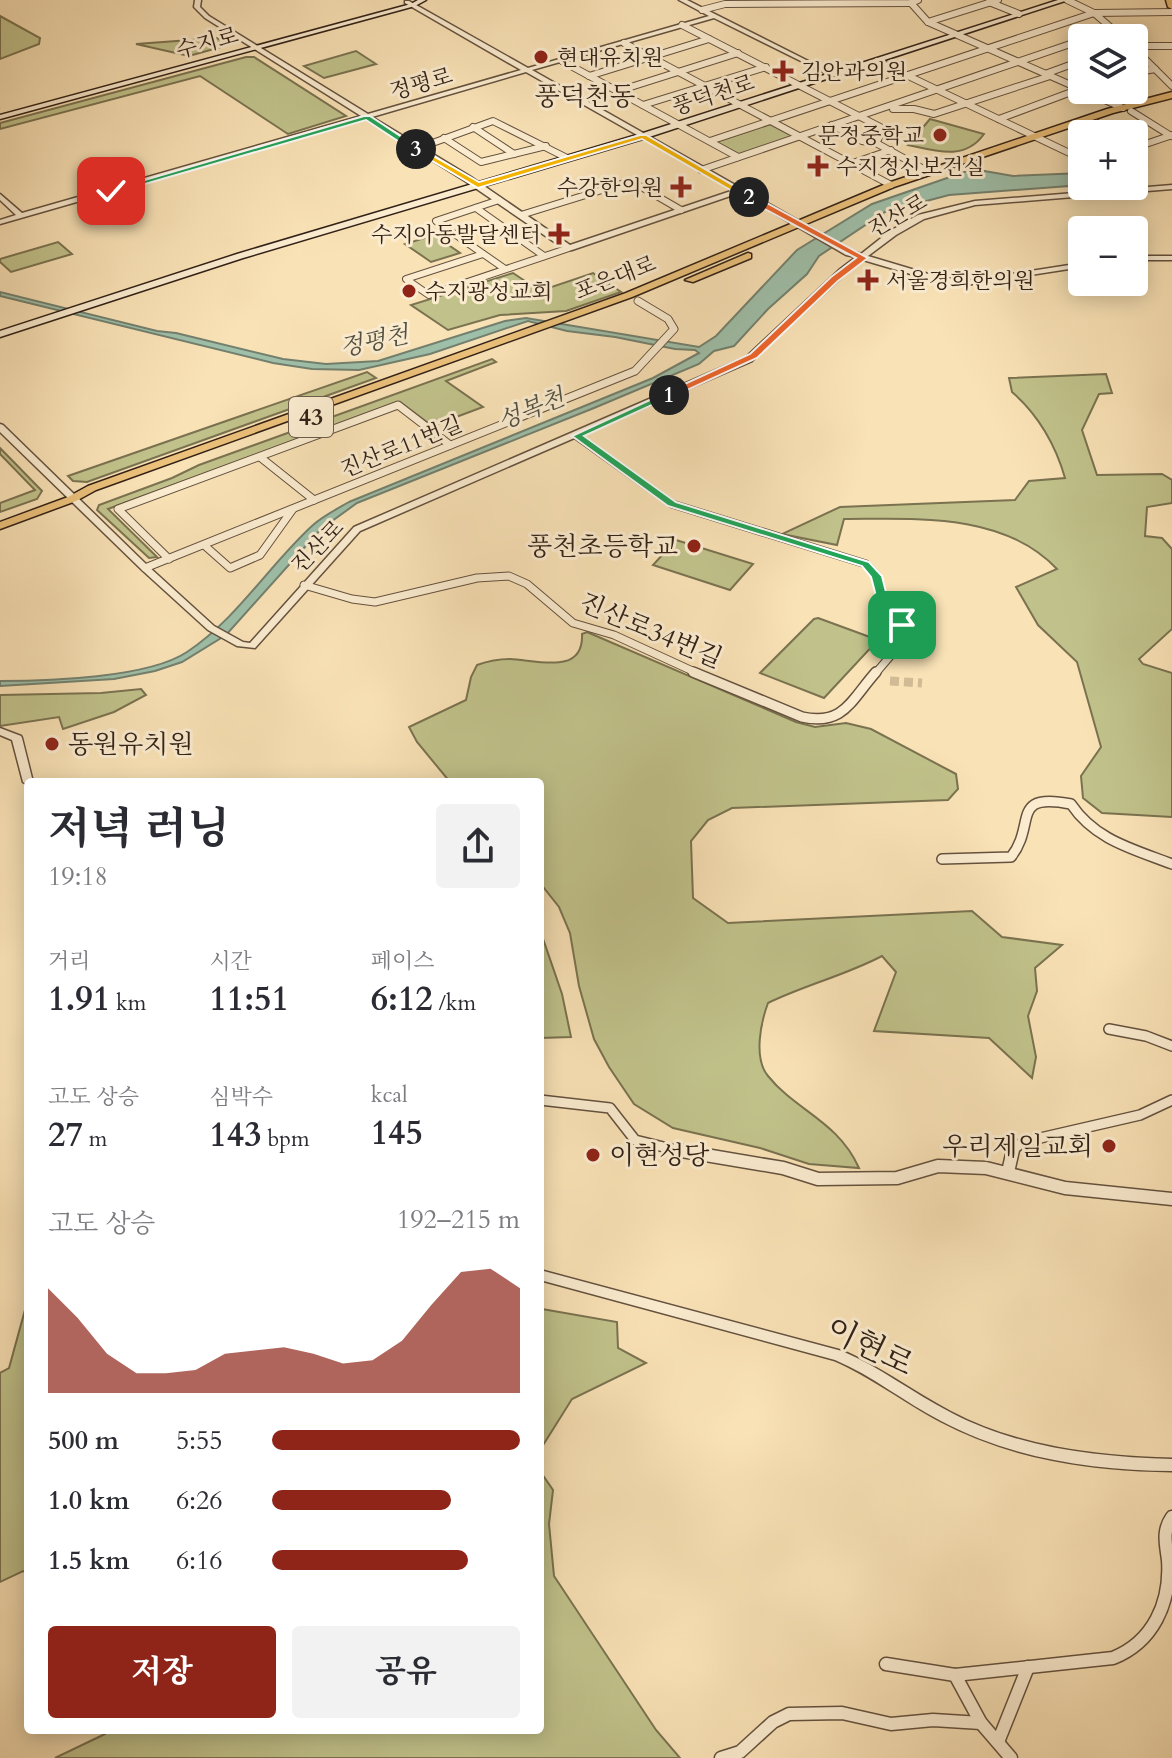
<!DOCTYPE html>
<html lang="ko">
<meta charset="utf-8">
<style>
body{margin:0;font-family:Cardo,"Noto Serif KR",serif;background:#f2f2f3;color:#2b2b33;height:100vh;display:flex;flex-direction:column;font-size:30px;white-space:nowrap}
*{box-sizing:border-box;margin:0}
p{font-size:26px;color:#7c7c81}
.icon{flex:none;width:44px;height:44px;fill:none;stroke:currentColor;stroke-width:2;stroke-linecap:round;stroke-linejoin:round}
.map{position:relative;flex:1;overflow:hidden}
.drawer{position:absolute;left:24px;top:778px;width:520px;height:956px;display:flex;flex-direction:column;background:#fff;border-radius:8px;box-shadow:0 4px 20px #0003}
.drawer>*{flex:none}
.controls{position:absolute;left:1068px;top:24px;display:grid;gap:16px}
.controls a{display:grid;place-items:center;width:80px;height:80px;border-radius:8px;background:#fff;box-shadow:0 4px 20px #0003;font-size:40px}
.pin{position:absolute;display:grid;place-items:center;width:68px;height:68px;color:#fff;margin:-34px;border-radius:16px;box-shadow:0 4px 12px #0006}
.km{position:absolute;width:40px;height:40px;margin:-20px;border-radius:50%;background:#222;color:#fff;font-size:22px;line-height:40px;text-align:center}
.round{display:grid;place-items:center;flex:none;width:84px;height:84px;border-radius:8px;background:#f2f2f3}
.headline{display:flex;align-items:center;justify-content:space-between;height:136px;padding:0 24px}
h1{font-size:44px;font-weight:700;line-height:60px}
.metrics{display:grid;grid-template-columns:repeat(3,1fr);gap:12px;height:136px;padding:8px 24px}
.metrics div{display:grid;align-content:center}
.metrics b{font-size:34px;font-weight:700}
.metrics small{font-size:22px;font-weight:400}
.metrics p{font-size:22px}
.chart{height:224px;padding:16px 24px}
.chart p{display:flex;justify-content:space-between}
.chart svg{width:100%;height:144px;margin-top:8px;fill:#8f2418;opacity:.7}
.action{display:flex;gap:16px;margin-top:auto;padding:16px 24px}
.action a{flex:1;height:92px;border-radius:8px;background:#8f2418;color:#fff;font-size:32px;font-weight:700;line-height:92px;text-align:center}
.action a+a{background:#f2f2f3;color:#2b2b33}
ul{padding:0 24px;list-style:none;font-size:26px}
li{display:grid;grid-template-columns:128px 96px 1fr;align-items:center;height:60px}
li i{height:20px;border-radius:10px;background:#8f2418}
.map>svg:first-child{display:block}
.green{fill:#c1c28b;stroke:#7a7250;stroke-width:2}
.water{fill:#9ebfa9;stroke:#73806e;stroke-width:2}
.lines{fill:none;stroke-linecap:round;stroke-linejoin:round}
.minor-tunnel{stroke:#d1bb96;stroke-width:9;stroke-dasharray:9 5;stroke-linecap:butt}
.minor-far3-casing{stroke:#64513e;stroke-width:8}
.minor-far2-casing{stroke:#64513e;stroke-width:9}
.minor-far1-casing{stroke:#64513e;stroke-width:12}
.minor-casing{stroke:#64513e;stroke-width:15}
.tertiary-casing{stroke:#64513e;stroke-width:3}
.secondary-casing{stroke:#322116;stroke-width:3}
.primary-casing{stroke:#322116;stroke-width:3}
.minor-far3{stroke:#fbecd0;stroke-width:6}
.minor-far2{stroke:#fbecd0;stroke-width:7}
.minor-far1{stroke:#fbecd0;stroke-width:9}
.minor{stroke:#fbecd0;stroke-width:12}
.tertiary{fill:#fbecd0;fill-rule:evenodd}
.secondary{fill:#fbecd0;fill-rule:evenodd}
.primary{fill:#ecc17b;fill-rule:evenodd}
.split-1{fill:#22a559;stroke:#fff;stroke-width:2}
.split-2{fill:#f0652b;stroke:#fff;stroke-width:2}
.split-3{fill:#f5b400;stroke:#fff;stroke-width:2}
.split-4{fill:#22a559;stroke:#fff;stroke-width:2}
.poi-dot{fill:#8f2418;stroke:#fbecd0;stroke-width:3}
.labels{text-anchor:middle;stroke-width:6;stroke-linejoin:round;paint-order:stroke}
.far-street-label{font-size:22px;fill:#322116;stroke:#fbecd0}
.far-poi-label{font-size:22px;fill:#322116;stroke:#fbecd0;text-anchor:start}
.far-water-label{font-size:24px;font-style:italic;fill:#525042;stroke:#fbecd0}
.shield{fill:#fbecd0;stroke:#6e5e4e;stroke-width:2}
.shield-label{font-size:24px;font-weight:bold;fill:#322116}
.far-quarter-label{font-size:26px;fill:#322116;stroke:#fbecd0}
.poi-label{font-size:26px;fill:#322116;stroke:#fbecd0;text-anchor:end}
.street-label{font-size:26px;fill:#322116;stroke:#fbecd0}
.near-street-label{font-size:32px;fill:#322116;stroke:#fbecd0}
</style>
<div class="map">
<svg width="1172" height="1758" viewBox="0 0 1172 1758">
<rect width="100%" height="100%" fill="#f9e2b6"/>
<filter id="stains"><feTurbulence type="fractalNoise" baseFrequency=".0025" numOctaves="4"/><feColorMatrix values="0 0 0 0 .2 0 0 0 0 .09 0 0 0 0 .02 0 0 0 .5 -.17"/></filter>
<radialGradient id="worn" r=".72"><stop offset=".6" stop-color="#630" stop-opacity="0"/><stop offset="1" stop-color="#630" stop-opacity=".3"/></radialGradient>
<g class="green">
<polygon points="0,16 40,38 39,44 0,59"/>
<polygon points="217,38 227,43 225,46 189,56 136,44"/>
<polygon points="356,51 376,64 324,78 304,66"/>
<polygon points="246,57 254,57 346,116 288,134 200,76 0,129 0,123"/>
<path d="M930,119L984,134C965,161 936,151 908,145Z"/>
<polygon points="770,124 794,136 740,155 715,142"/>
<polygon points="434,235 460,253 431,262 405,244"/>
<polygon points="58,242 72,254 11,272 0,262 0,259"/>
<polygon points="513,273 540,291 593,273 621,292 566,311 500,315 448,330 411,305"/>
<polygon points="492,359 496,362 446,381 483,407 432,426 400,402 108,509 157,557 149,558 97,510 99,505 172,478 199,465"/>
<polygon points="367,372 376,378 87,482 73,481 68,476"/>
<path d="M1106,374L1112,393L1099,394L1082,430L1097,475L1162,474L1172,480V503L1147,507L1145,536L1162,538L1172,549V629L1139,659L1143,664L1172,673V817L1102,813L1083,798L1081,776L1101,747L1077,662L1038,625L1016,587L1057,569C1003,512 916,519 844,519L837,545L782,534L840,507L1015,500L1029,481L1065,478C1056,446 1038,414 1012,392L1009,378Z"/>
<polygon points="0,448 42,491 37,499 0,512 0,503 35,490 0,454"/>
<polygon points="676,540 753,564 730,590 653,565"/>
<polygon points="818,618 878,640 824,698 760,673 814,619"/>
<path d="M587,632L796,722L815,727L846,723L871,729L956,774L958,789L948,800L732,808L708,820L691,841L693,898L728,923L972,911L1002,937L1062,945L1035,968L1037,991L1028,1016L1036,1057L1032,1078L989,1038L874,1031L896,972L882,956C846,975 805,985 768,1003C761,1022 753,1058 768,1076C796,1111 838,1121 859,1168L809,1164L760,1148L673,1128L634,1104L609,1067L594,1039L579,986L570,933L559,907L540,883V782H450L417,742L409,727L466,700L471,677L477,665C488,661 498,659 510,659C536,660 584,676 582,634Z"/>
<polygon points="141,689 146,695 114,712 63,729 59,717 0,726 0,695 101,693"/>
<polygon points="540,930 562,994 571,1037 540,1038"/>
<polygon points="28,1299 28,1573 23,1571 0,1582 0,1373 9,1368"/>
<polygon points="542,1309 617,1322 618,1348 646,1363 572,1399 540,1450"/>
<polygon points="540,1471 553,1490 549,1524 554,1576 656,1730 680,1758 55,1758 105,1734 105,1730 540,1730"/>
</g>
<path class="water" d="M973,169L1013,176L1082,173V185L949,195L885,212L819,256L807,274L768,309L734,346L714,351L699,364L594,408L357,503L321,529L226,635L182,662L155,671L114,679L0,686V681C48,681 148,678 187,652C238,618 269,565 313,525C323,516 337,509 349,502L653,378L699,353L695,350L675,349L615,337L567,331L528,321L430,354L359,370L312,369L273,363L0,296V292L157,331L176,333L283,359L326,364L378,361L505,321L526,318L699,347L716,336L797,250L872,204Z"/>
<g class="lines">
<polyline class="minor-tunnel" points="890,681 922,683"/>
<defs>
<g id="minor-far3">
<polyline points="1067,0 1094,13 1123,38"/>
<polyline points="989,2 1019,14"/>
<polyline points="911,3 928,22 1123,108"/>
<polyline points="702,10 725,4 911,3 918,0"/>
<polyline points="928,22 998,0"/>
<polyline points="682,25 884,129 876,143 929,172"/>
<polyline points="1088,38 1113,29"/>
<polyline points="624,43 891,185"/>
<polyline points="1134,46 1172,46"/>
<polyline points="1134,48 1172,86"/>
<polyline points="562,61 738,157"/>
<polyline points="877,61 1082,159"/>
<polyline points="1134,73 1155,69"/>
<polyline points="1045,74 1078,62"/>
<polyline points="589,76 709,39"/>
<polyline points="618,91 738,53"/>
<polyline points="643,105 766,67"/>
<polyline points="893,109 914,109 934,114 1050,76"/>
<polyline points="1131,111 1171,136"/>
<polyline points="999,119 1082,88"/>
<polyline points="1097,123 1120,134"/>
<polyline points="832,125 862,141 876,143"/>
<polyline points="473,127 514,154"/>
<polyline points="444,138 481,162 546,146"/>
<polyline points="710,141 1094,13 1172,12"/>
<polyline points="1134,148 1172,135"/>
<polyline points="416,149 493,121 567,158"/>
<polyline points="850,164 891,150"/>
<polyline points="701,170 1082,40"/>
<polyline points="499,200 436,221 505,269"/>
<polyline points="476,208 544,256"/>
<polyline points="521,215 631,181 681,210"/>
<polyline points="483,254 406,279 429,295 569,248"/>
</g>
<g id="minor-far2">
<polyline points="577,436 672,504 866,564 877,576 882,600 905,631 903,641 875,674"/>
<polyline points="260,457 314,500"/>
<polyline points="204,545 230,568 260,555 293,509"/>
<polyline points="169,559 118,509 398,405 450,445"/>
<polyline points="145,568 635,371 674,329 668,319 638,301"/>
<polyline points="304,585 352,599 375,602 477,578 509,576 527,584 573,623 614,635 699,674"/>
</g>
<g id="minor-far1">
<path d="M693,672L802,717C844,726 851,700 876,672"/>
<path d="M942,859L1011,857C1037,824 1009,792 1071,804C1095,840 1133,849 1172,864"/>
<polyline points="1109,1029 1146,1036 1172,1046"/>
<polyline points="540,1100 610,1108 635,1140 684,1152"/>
<polyline points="1010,1152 1023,1142 1140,1115 1172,1100"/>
</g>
<g id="minor">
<polyline points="676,1150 783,1168 818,1179 897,1178 938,1166 986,1168 1065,1188 1172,1199"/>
<polyline points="1008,1172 1013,1150"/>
<path d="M886,1664L955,1675L1113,1658C1153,1642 1171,1603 1168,1560C1166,1544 1162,1531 1172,1517"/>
<polyline points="955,1675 981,1723 1011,1758"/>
<polyline points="998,1742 1028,1667"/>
<polyline points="721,1758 740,1752 773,1722 789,1714 842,1713 891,1724 933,1720 981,1723"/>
</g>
<g id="tertiary">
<path d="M195,0H201L200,7L209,16L368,114L521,70L405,3V1H409L528,68L709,16L679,0H687L836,75L831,76L714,18L532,70L852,251L861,254L890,231L918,215L975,201L1172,185V189L975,205L924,219L896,235L868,256L935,276L966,281L1082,263V267L966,285L931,280L863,260L845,274L752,361L360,531L255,648L237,646L208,630L142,570L0,432V424L3,425L148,566L214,626L243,642L250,643L354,527L746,357L839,270L856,257L846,255L739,193L572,250H566L465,181L366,119L0,224V220L16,215L0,200V194L22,213L361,116L205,18L194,7ZM526,72L734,190L570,245L471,177L372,117Z"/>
<rect x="1134" y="256" width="38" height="4"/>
<polygon points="0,728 21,736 22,738 33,782 28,782 28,785 23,782 12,740 0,735"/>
<path d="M540,1270L842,1351C880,1367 913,1393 950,1412C1018,1448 1096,1457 1172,1459V1471C1092,1470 1013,1459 941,1421C904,1402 873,1376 835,1360L540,1280Z"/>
</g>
<g id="secondary">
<polygon points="418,0 426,0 415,6 0,119 0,115 411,4"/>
<polygon points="1058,0 1068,0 646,138 243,258 0,337 0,331 237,254 640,134"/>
</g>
<g id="primary">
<polygon points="1166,0 1172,0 1172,9 1168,7"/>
<polygon points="1172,92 1172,98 1113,113 894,187 632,297 96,490 76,501 0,529 0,522 68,497 88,486 626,293 888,183 1107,109"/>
<polygon points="748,253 751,254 751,258 693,282 685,280"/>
</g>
</defs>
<use href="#minor-far3" class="minor-far3-casing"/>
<use href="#minor-far2" class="minor-far2-casing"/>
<use href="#minor-far1" class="minor-far1-casing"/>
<use href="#minor" class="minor-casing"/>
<use href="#tertiary" class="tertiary-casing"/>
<use href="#secondary" class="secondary-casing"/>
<use href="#primary" class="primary-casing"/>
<use href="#minor-far3" class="minor-far3"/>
<use href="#minor-far2" class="minor-far2"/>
<use href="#minor-far1" class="minor-far1"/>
<use href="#minor" class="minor"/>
<use href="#tertiary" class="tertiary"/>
<use href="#secondary" class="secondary"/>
<use href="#primary" class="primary"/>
</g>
<polygon class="split-1" points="665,393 674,395 584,436 676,502 869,562 882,576 888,600 907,625 906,627 898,627 877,600 871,577 862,566 668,506 572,436"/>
<polygon class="split-2" points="746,195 752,195 868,258 838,281 757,358 672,397 665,397 665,393 750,354 831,277 856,258 746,199"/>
<polygon class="split-3" points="640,135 646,135 753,197 746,199 642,139 478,188 412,149 419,148 479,182"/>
<polygon class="split-4" points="364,116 370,116 420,149 413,151 366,120 114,193 107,191"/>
<g class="poi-dot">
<circle cx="541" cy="57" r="8"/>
<path d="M779 59h8v8h8v8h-8v8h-8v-8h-8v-8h8z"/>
<circle cx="940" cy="135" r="8"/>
<path d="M814 154h8v8h8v8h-8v8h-8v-8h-8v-8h8z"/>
<path d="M677 175h8v8h8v8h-8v8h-8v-8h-8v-8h8z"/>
<path d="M555 222h8v8h8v8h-8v8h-8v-8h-8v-8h8z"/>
<path d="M864 268h8v8h8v8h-8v8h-8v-8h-8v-8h8z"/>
<circle cx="409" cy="291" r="8"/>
<circle cx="694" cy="546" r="8"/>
<circle cx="52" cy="744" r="8"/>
<circle cx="1109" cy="1146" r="8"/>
<circle cx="593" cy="1155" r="8"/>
</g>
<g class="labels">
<g class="far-street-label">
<text transform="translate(207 42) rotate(-15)" y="8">수지로</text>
<text transform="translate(421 83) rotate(-16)" y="8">정평로</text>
<text transform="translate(713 94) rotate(-18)" y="8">풍덕천로</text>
<text transform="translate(897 215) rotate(-30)" y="8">진산로</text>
<text transform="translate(615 277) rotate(-21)" y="8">포은대로</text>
<text transform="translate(401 446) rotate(-22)" y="8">진산로11번길</text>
<text transform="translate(317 546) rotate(-46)" y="8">진산로</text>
</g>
<g class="far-poi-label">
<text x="557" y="65">현대유치원</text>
<text x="801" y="79">김안과의원</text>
<text x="924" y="143" text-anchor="end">문정중학교</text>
<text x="836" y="174">수지정신보건실</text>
<text x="663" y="195" text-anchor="end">수강한의원</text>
<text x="541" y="242" text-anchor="end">수지아동발달센터</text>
<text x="886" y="288">서울경희한의원</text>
<text x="425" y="299">수지광성교회</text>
</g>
<g class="far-water-label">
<text transform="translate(374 341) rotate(-12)" y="8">정평천</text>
<text transform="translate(531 409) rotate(-22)" y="8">성복천</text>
</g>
<rect class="shield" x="289" y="397" width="44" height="40" rx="6"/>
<g class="shield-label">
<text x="311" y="425">43</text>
</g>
<g class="far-quarter-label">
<text x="585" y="105">풍덕천동</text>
</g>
<g class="poi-label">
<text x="678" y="555">풍천초등학교</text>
<text x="68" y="753" text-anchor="start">동원유치원</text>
<text x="1093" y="1155">우리제일교회</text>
<text x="609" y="1164" text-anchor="start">이현성당</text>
</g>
<g class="street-label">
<text transform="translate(651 630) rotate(23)" y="9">진산로34번길</text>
</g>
<g class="near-street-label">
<text transform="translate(870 1346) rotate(26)" y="11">이현로</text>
</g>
</g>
<rect width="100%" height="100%" filter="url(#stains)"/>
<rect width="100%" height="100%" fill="url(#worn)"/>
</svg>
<div class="controls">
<a><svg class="icon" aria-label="layers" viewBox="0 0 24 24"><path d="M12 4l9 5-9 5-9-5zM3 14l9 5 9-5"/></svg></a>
<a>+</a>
<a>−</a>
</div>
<div class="pin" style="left:902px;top:625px;background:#1e9e55"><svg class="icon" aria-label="arrive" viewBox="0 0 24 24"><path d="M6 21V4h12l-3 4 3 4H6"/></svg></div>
<div class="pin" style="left:111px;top:191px;background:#d93025"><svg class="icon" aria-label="check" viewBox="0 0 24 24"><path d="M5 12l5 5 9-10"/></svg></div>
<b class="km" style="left:669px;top:395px">1</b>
<b class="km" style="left:749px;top:197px">2</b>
<b class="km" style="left:416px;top:149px">3</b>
<section class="drawer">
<div class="headline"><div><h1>저녁 러닝</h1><p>19:18</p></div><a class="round"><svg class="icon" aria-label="share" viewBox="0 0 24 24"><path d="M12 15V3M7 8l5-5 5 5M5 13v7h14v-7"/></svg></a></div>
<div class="metrics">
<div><p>거리</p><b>1.91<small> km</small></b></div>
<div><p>시간</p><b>11:51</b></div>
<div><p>페이스</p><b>6:12<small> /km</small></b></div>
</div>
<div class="metrics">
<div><p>고도 상승</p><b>27<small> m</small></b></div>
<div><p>심박수</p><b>143<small> bpm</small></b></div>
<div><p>kcal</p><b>145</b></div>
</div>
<div class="chart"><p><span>고도 상승</span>192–215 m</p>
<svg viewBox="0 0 160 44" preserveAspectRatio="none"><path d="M0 44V12L10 21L20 32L30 38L40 38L50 37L60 32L70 31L80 30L90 32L100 35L110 34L120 28L130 17L140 7L150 6L160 12V44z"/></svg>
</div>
<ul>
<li><b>500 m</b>5:55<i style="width:100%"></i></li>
<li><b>1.0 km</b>6:26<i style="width:72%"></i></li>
<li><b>1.5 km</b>6:16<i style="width:79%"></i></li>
</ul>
<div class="action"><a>저장</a><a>공유</a></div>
</section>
</div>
